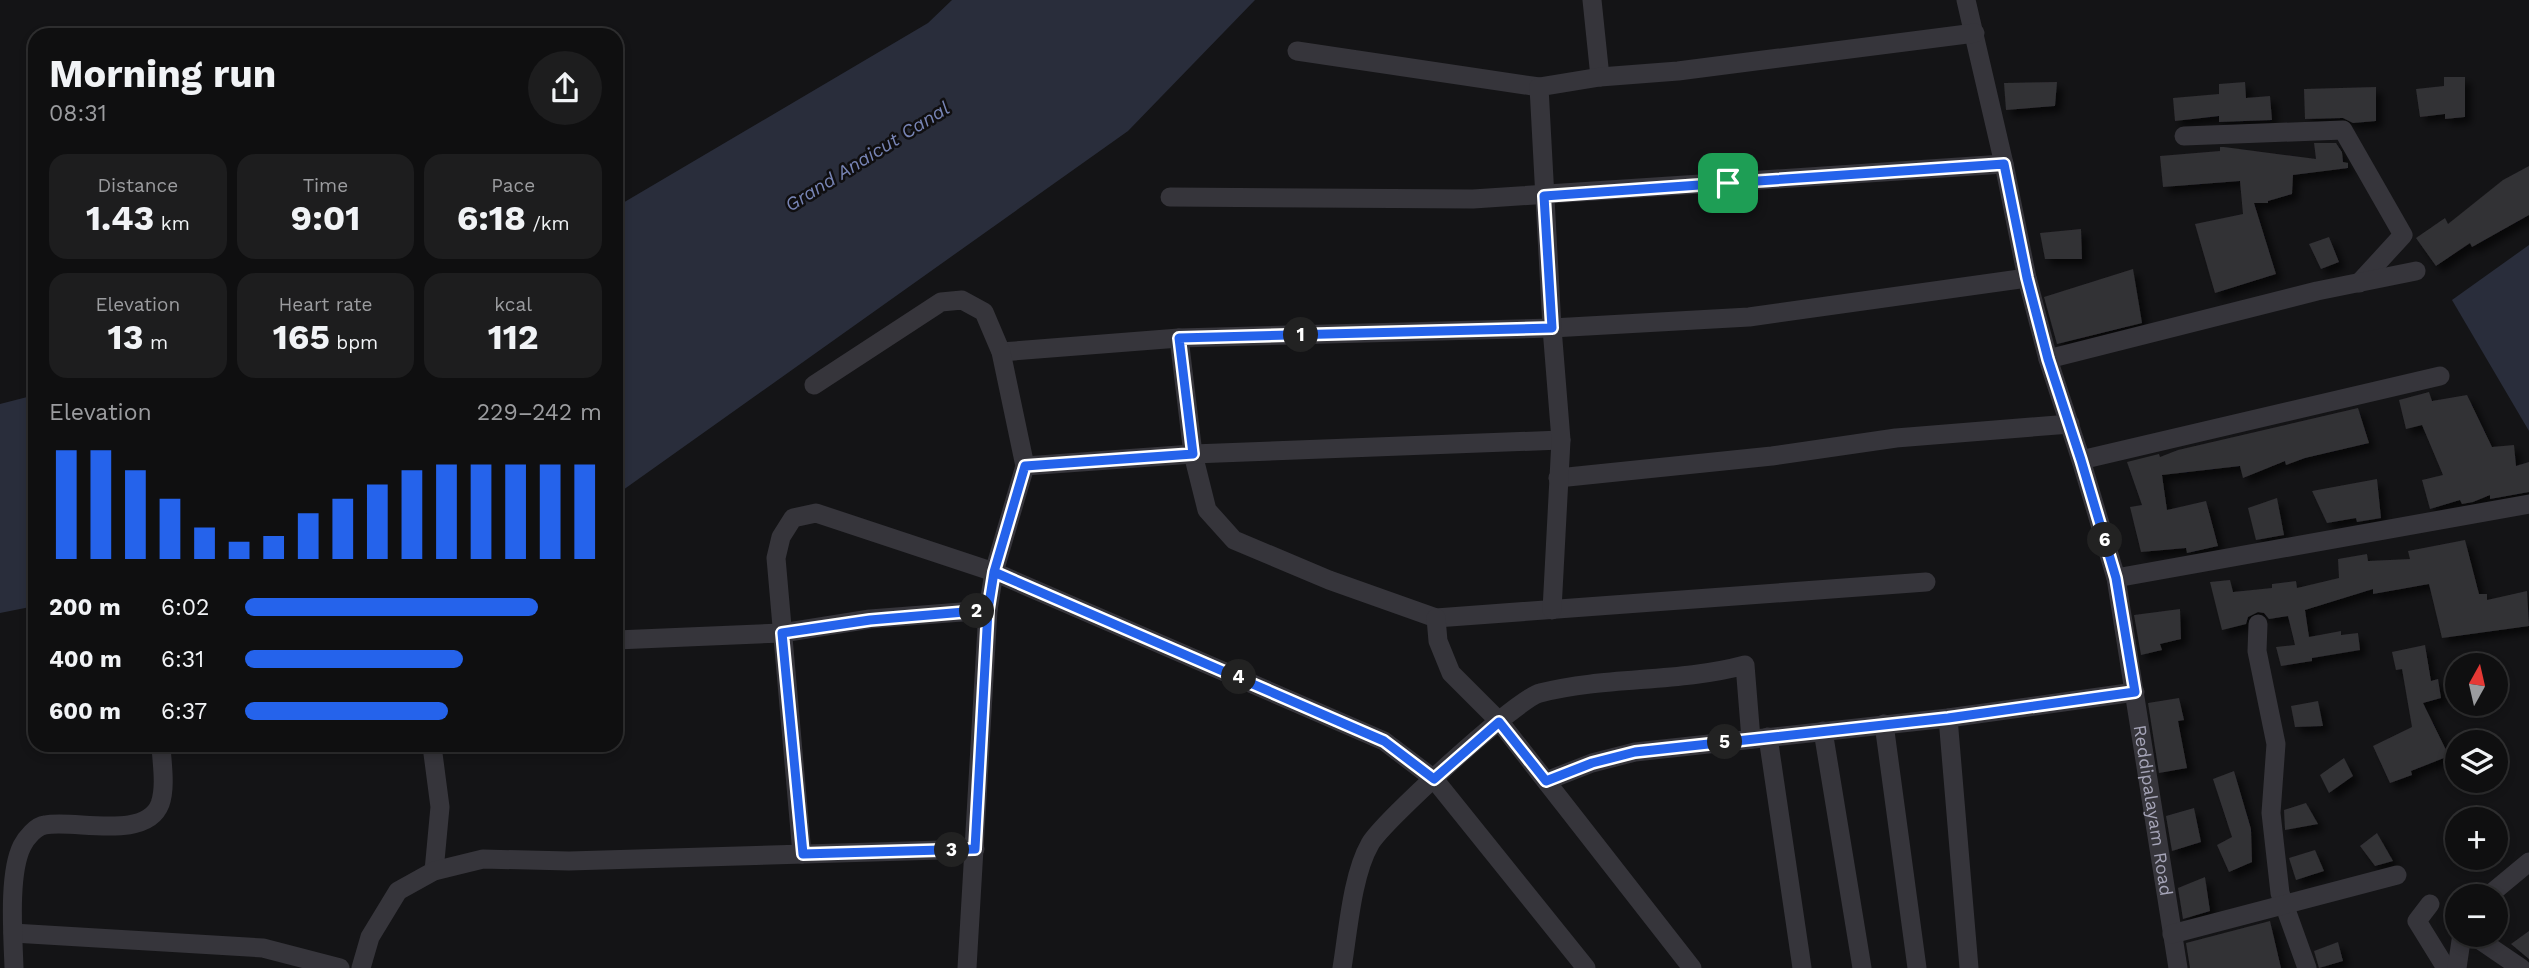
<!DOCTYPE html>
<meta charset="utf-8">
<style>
body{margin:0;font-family:"Work Sans",sans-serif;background:#1d1d1e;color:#f1f3f6;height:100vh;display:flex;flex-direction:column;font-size:26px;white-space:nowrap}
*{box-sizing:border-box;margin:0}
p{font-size:23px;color:#9b9c9f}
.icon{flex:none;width:38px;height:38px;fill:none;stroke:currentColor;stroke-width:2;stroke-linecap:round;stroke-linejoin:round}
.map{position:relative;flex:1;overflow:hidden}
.side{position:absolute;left:28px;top:28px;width:595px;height:724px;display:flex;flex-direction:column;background:#0f0f10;border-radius:21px;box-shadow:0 4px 10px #0003,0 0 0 2px #2f2f30}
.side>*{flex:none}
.needle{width:46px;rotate:8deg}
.tools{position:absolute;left:2445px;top:653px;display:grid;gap:14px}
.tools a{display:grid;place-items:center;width:63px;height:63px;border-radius:50%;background:#0f0f10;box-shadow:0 4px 10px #0003,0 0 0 2px #2f2f30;font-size:35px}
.pin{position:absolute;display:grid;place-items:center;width:60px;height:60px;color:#fff;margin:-30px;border-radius:14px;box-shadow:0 4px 10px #0006}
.km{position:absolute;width:35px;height:35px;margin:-18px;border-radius:50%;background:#222;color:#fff;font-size:19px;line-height:35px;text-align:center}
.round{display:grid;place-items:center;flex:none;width:74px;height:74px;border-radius:37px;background:#1d1d1e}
.overview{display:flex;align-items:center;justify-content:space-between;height:119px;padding:0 21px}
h1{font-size:38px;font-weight:700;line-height:52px}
.stats{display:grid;grid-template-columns:repeat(3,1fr);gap:10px;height:119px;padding:7px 21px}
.stats div{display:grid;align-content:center;border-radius:18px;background:#1d1d1e;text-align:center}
.stats b{font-size:35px;font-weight:700}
.stats small{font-size:19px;font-weight:400}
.stats p{font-size:19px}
.chart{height:196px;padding:14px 21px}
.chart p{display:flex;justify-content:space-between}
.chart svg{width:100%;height:126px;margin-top:7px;stroke:#2563eb;stroke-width:6}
ul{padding:0 21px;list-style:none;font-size:23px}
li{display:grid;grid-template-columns:112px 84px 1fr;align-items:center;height:52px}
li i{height:18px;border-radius:9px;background:#2563eb}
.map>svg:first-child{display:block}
.water{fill:#292d3b}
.building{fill:#323135;filter:url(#shadow)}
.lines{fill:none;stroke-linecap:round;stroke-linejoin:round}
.minor{stroke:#36353b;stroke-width:19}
.route-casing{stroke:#fff;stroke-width:14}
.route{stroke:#2563eb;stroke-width:9}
.labels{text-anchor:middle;stroke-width:5;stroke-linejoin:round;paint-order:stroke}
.street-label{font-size:18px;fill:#a5a4b7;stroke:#100f11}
.water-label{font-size:19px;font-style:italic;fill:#7885b6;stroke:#100f11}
</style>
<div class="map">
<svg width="2529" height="968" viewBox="0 0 2529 968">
<defs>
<filter id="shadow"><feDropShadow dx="6" dy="6" stdDeviation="3.5" flood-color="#0009"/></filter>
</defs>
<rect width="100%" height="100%" fill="#141416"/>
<g class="water">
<polygon points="952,0 1255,0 1128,131 623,490 616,491 616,207 928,23"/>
<polygon points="2529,245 2529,431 2452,300"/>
<polygon points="35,395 35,606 0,613 0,404"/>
</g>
<g class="building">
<polygon points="2444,77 2465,77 2465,117 2445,119 2445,114 2420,117 2416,89 2444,86"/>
<polygon points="2057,82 2055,106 2006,110 2004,83"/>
<polygon points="2245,82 2246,98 2270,96 2272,120 2219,122 2219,116 2175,121 2173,98 2219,94 2219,84"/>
<polygon points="2376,87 2376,121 2353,123 2343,118 2305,119 2304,89"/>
<polygon points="2314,143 2336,143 2342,152 2343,162 2348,163 2348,168 2293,175 2292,194 2268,201 2268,203 2254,203 2276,274 2215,293 2195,224 2243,214 2240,181 2163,187 2160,156 2220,151 2220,147 2224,147 2316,159"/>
<polygon points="2529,166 2529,215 2472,247 2470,243 2436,266 2416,238 2445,218 2448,224 2503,180"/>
<polygon points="2081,229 2082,259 2045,259 2040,233"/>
<polygon points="2329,237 2339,262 2321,269 2309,244"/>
<polygon points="2133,269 2142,323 2057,344 2044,297"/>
<polygon points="2429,392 2432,401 2467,395 2492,447 2514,445 2516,466 2529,462 2529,492 2490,499 2490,495 2473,502 2462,504 2460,500 2430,509 2422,480 2443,475 2422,425 2406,429 2399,400"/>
<polygon points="2358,408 2369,443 2305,458 2286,465 2285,461 2243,478 2240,466 2162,475 2167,510 2206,501 2218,546 2187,553 2186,548 2141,552 2130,507 2142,505 2127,462 2159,454 2160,457 2178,450"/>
<polygon points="2377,479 2381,518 2357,522 2356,518 2327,523 2312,491"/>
<polygon points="2277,498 2284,535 2256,540 2248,508"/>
<polygon points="2465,540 2479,594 2487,594 2487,600 2527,591 2529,626 2442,638 2429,584 2373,594 2373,589 2305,610 2309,637 2341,631 2341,635 2358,633 2360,650 2312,658 2312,661 2281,666 2276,647 2295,645 2288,616 2269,619 2264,613 2258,612 2248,617 2246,624 2222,630 2210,582 2230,580 2233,592 2272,588 2272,584 2296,581 2297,588 2339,578 2338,559 2367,554 2368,561 2410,559 2408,551"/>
<polygon points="2180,609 2181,639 2160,644 2162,650 2141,655 2134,615"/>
<polygon points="2425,645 2431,681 2438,679 2441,698 2423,703 2449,756 2411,771 2412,775 2390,783 2373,746 2412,727 2402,669 2396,670 2392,652"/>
<polygon points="2179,698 2184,720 2178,721 2187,768 2159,773 2148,703"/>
<polygon points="2318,701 2323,726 2295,727 2291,706"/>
<polygon points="2344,758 2353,776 2329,793 2320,775"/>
<polygon points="2234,771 2251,829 2252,862 2229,872 2217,845 2232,837 2213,779"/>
<polygon points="2306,803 2318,824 2285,830 2284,810"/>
<polygon points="2194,808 2201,842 2172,851 2166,816"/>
<polygon points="2377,833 2393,861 2375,866 2360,846"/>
<polygon points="2315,850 2324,871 2296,880 2289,858"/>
<polygon points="2205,877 2210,911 2183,919 2178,888"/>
<polygon points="2270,921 2281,968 2190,968 2186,943"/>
<polygon points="2529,931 2529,959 2511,944"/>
<polygon points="2338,942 2343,961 2319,968 2314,951"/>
</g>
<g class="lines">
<g class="minor">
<polyline points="1592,0 1600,77"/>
<path id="s1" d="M1966,0L2004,164L2027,278L2048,359L2081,460L2116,578L2178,968"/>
<polyline points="1297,51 1539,87"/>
<polyline points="2184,136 2343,130 2403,235 2359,283"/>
<polyline points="1170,197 1473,199 2004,164"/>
<polyline points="1179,338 1193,454 1207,510 1234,540 1329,580 1436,618 1926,582"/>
<polyline points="1001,352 1179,338 1552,328 1749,317 2027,278"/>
<polyline points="2048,359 2317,291 2416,271"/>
<polyline points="814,385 941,302 962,300 984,312 1001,352 1025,466 994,572 988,610 967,968"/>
<polyline points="2081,460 2440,376"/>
<polyline points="1025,466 1193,454 1561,440"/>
<polyline points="1558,478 1772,456 1896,438 2070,424"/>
<polyline points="2116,578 2529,504"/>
<polyline points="1552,610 1561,440 1552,328 1539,87 1600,77 1678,71 1975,33"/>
<polyline points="1436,618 1438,641 1451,673 1499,721 1692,968"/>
<polyline points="2258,624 2257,651 2276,744 2271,813 2280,893 2307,968"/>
<polyline points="616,640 782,633 870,619 988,610"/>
<polyline points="1948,718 1969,968"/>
<polyline points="1884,724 1917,968"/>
<polyline points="1823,731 1862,968"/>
<polyline points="1768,737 1802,968"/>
<polyline points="432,746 440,807 434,871"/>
<polyline points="1546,781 1592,763 1635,752 1948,718 2135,692"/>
<polyline points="802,854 776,558 781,537 793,518 816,513 994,572 1384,741 1434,779 1586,968"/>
<polyline points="2488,896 2529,862"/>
<polyline points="2430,904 2417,921 2446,968"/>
<polyline points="13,933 263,948 340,968"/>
<polyline points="2172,934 2397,875"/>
<polyline points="2471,934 2521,968"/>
<path d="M14,968C13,936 8,874 22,846C26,838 36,826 45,825C74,819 146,841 160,804C166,787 162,764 161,746"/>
<polyline points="361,968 370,937 398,891 434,871 483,859 569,861 975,849"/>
<path d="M1342,968C1348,932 1352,875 1370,844C1382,822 1518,698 1540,693C1607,676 1678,683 1745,665L1751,739"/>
<polyline points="2457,968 2462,934"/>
</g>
</g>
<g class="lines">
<defs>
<polyline id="route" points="1728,183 1544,196 1552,328 1179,338 1193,454 1025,466 994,572 988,610 870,620 782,633 803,854 975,849 988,610 994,572 1384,741 1434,779 1499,722 1546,781 1592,763 1635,752 1948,718 2135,692 2116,578 2081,460 2048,359 2027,278 2004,164 1728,183"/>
</defs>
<use href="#route" class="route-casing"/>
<use href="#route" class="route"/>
</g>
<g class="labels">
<g class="street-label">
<text dy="6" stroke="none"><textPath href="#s1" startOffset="833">Reddipalayam Road</textPath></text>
</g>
<g class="water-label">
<text transform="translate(867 156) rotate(-32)" y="7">Grand Anaicut Canal</text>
</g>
</g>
</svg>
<div class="tools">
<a><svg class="needle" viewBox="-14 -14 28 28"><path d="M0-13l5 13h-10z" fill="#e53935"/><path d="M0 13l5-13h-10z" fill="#9b9c9f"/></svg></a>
<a><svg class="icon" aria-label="layers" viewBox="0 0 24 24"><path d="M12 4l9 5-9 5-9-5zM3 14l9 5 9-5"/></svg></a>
<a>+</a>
<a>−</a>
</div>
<div class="pin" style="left:1728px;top:183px;background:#1e9e55"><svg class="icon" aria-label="arrive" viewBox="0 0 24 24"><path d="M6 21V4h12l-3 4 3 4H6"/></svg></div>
<b class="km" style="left:1301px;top:335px">1</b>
<b class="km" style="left:977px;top:611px">2</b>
<b class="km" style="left:952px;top:850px">3</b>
<b class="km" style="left:1239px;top:677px">4</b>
<b class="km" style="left:1725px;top:742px">5</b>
<b class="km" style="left:2105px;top:540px">6</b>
<section class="side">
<div class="overview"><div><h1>Morning run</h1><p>08:31</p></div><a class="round"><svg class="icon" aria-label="share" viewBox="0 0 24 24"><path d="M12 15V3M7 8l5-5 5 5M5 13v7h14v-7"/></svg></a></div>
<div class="stats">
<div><p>Distance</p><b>1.43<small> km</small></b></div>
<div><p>Time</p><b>9:01</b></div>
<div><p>Pace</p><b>6:18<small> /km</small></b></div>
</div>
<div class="stats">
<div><p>Elevation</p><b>13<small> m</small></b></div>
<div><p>Heart rate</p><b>165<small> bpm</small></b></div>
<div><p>kcal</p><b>112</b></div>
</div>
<div class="chart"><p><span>Elevation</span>229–242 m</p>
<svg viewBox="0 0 160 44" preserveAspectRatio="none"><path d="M5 44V6M15 44V6M25 44V13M35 44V23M45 44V33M55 44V38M65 44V36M75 44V28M85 44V23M95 44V18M105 44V13M115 44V11M125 44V11M135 44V11M145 44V11M155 44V11"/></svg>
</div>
<ul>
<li><b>200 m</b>6:02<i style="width:82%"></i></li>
<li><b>400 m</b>6:31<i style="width:61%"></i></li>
<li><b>600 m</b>6:37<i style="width:57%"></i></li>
</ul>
</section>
</div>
